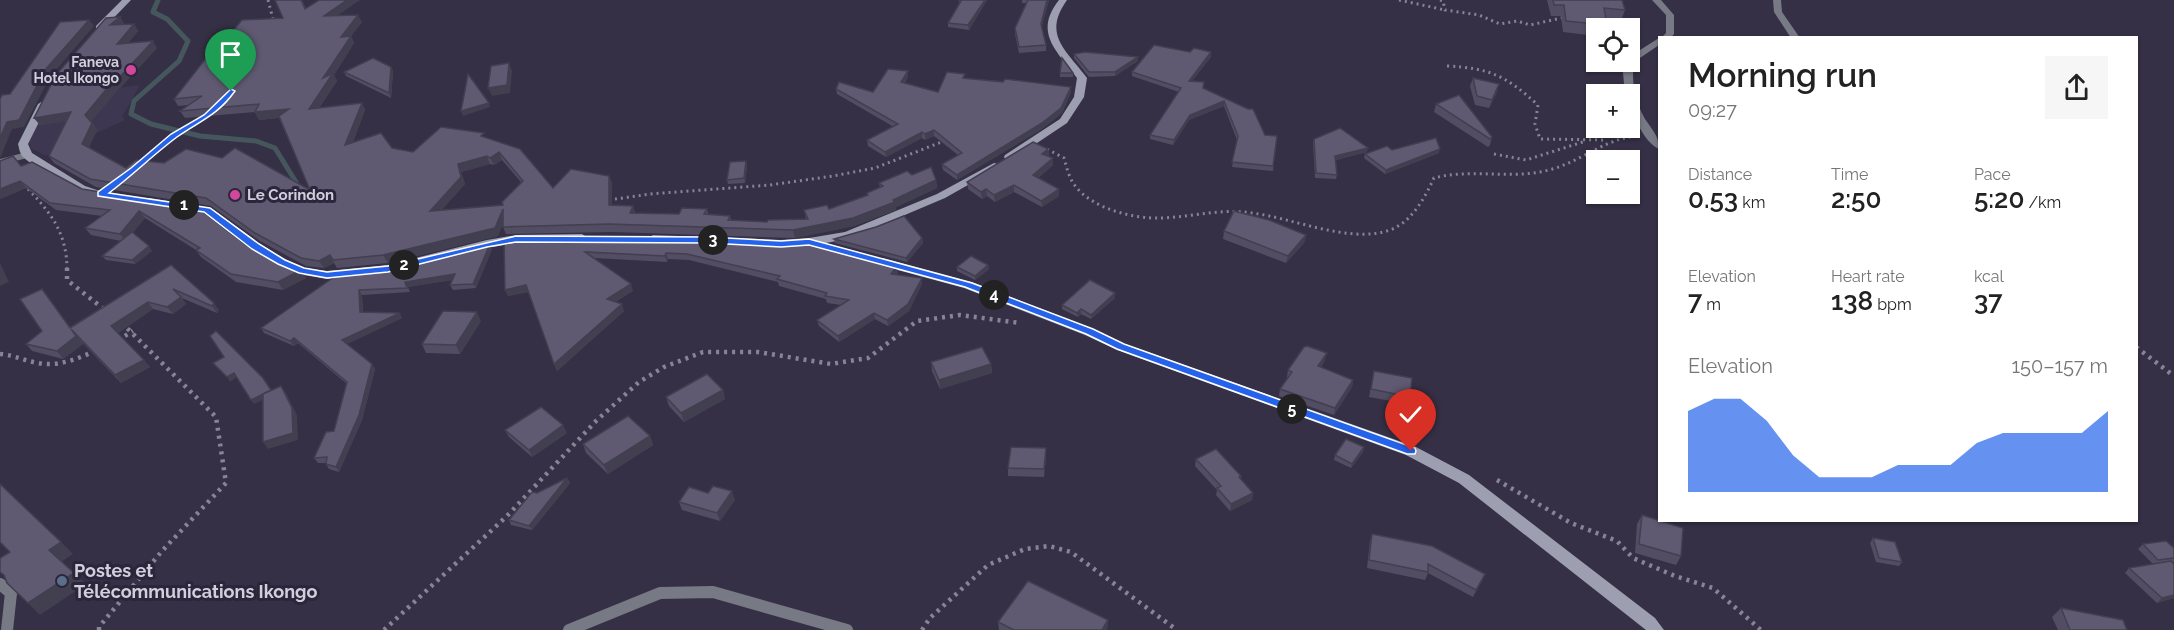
<!DOCTYPE html>
<meta charset="utf-8">
<style>
body{margin:0;font-family:Raleway,sans-serif;background:#f6f6f6;color:#222;height:100vh;display:flex;flex-direction:column;font-size:22px;white-space:nowrap}
*{box-sizing:border-box;margin:0}
p{font-size:20px;color:#767676}
.icon{flex:none;width:33px;height:33px;fill:none;stroke:currentColor;stroke-width:2;stroke-linecap:round;stroke-linejoin:round}
.map{position:relative;flex:1;overflow:hidden}
.sheet{position:absolute;left:1658px;top:36px;width:480px;height:486px;display:flex;flex-direction:column;background:#fff;border-radius:0px;box-shadow:0 2px 4px #0004}
.sheet>*{flex:none}
.tools{position:absolute;left:1586px;top:18px;display:grid;gap:12px}
.tools a{display:grid;place-items:center;width:54px;height:54px;border-radius:0px;background:#fff;box-shadow:0 2px 4px #0004;font-size:30px}
.pin{position:absolute;display:grid;place-items:center;width:51px;height:51px;color:#fff;margin:-62px -26px;border-radius:50% 50% 50% 0;rotate:-45deg;box-shadow:0 0 6px #0007}
.pin .icon{rotate:45deg}
.km{position:absolute;width:30px;height:30px;margin:-15px;border-radius:50%;background:#222;color:#fff;font-size:16px;line-height:30px;text-align:center}
.round{display:grid;place-items:center;flex:none;width:63px;height:63px;border-radius:0px;background:#f6f6f6}
.headline{display:flex;align-items:center;justify-content:space-between;height:102px;padding:0 30px}
h1{font-size:33px;font-weight:600;line-height:45px}
.figures{display:grid;grid-template-columns:repeat(3,1fr);gap:9px;height:102px;padding:6px 30px}
.figures div{display:grid;align-content:center}
.figures b{font-size:26px;font-weight:600}
.figures small{font-size:16px;font-weight:400}
.figures p{font-size:16px}
.chart{height:168px;padding:12px 30px}
.chart p{display:flex;justify-content:space-between}
.chart svg{width:100%;height:108px;margin-top:6px;fill:#2563eb;opacity:.7}
.map>svg:first-child{display:block}
.built{fill:#3d3752}
.lines{fill:none;stroke-linecap:round;stroke-linejoin:round}
.stream{stroke:#45575d;stroke-width:5}
.path-far1{stroke:#888495;stroke-width:3;stroke-dasharray:2 4;stroke-linecap:butt}
.path{stroke:#888495;stroke-width:4.5;stroke-dasharray:3 5;stroke-linecap:butt}
.lane{stroke:#777984;stroke-width:12}
.street{fill:#777984;fill-rule:evenodd}
.secondary{fill:#9d9fb1;fill-rule:evenodd}
.wall{fill:#524d62;fill-rule:evenodd}
.shaded-wall{fill:#423f50}
.building{fill:#5f5a72;stroke:#423f50;stroke-width:1.5;fill-rule:evenodd}
.route{fill:#2563eb;stroke:#fff;stroke-width:1.5}
.hotel-dot{fill:#d1479c;stroke:#2b263b;stroke-width:2}
.service-dot{fill:#5c6f8a;stroke:#2b263b;stroke-width:2}
.labels{text-anchor:middle;stroke-width:6;stroke-linejoin:round;paint-order:stroke}
.far-poi-label{font-size:14px;font-weight:bold;fill:#d2cfdd;stroke:#2b263b;text-anchor:end}
.poi-label{font-size:15px;font-weight:bold;fill:#d2cfdd;stroke:#2b263b;text-anchor:start}
.near-poi-label{font-size:18px;font-weight:bold;fill:#d2cfdd;stroke:#2b263b;text-anchor:start}
</style>
<div class="map">
<svg width="2174" height="630" viewBox="0 0 2174 630">
<rect width="100%" height="100%" fill="#353045"/>
<polygon class="built" points="140,85 122,117 125,120 46,156 31,148 29,142 51,97"/>
<g class="lines">
<polyline class="stream" points="158,0 153,12 167,19 188,41 179,61 134,101 131,114 151,124 200,136 256,141 275,148 296,182"/>
<g class="path-far1">
<polyline points="268,0 274,23"/>
<polyline points="1399,0 1445,10"/>
<polyline points="1440,0 1443,1 1445,10 1479,15 1500,24 1517,21 1530,25 1566,17"/>
<path d="M1447,66C1490,68 1506,76 1538,105L1535,124L1540,139L1607,140"/>
<path d="M1047,149L1064,158C1067,168 1069,179 1076,187C1094,209 1134,219 1161,218C1192,217 1221,208 1252,213C1293,218 1347,243 1387,231C1411,224 1424,199 1434,178C1472,168 1511,180 1549,170C1580,162 1603,140 1635,136"/>
<polyline points="1494,154 1526,160 1586,141"/>
<polyline points="143,163 174,135 210,114"/>
<path d="M28,189C52,214 67,234 67,270"/>
<polyline points="609,200 650,194 770,185 833,176 875,168 944,141"/>
</g>
<g class="path">
<polyline points="67,268 67,280 105,310"/>
<polyline points="118,340 133,331"/>
<polyline points="2136,347 2174,376"/>
<path d="M0,354C14,355 25,361 38,363C58,367 77,359 95,351"/>
<polyline points="1497,480 1571,523 1617,541 1633,558 1675,576 1713,588 1761,630"/>
<polyline points="99,630 99,627 162,551 226,483 216,417 123,324"/>
<polyline points="384,630 507,516 596,421 639,382 664,367 703,352 758,352 831,364 868,358 917,321 960,315 1020,323"/>
<polyline points="922,630 930,618 988,565 1025,549 1049,546 1071,552 1177,630"/>
</g>
<g class="lane">
<polyline points="0,584 11,593 7,630"/>
<polyline points="569,630 660,593 713,592 847,630"/>
</g>
<g class="street">
<polygon points="1652,0 1661,0 1674,15 1674,34 1671,38 1661,38 1666,33 1666,15"/>
<polygon points="1773,0 1781,0 1782,12 1800,38 1791,38 1774,12"/>
<path d="M1659,38V45L1634,62C1631,83 1635,101 1645,119C1652,130 1659,135 1659,149C1644,143 1629,110 1629,94H1625L1623,73L1624,62H1629V57Z"/>
<polygon points="27,152 31,153 32,155 31,157 0,165 0,159"/>
</g>
<g class="secondary">
<polygon points="122,0 131,0 102,30 96,30 96,26"/>
<path d="M1059,0H1067C1042,35 1066,50 1087,78L1084,97L1067,123L1013,159H1005L1004,157L1005,155L1060,119L1074,97L1077,78C1057,51 1033,33 1059,0Z"/>
<path d="M43,101L48,104L28,144L32,153L85,186L103,192L104,194L103,196C90,198 33,167 23,157C20,154 19,148 18,144L38,104Z"/>
<polygon points="994,163 998,164 999,166 998,168 945,198 848,239 809,246 781,248 653,243 647,239 653,235 781,240 809,238 845,232 937,194"/>
<polygon points="149,198 211,208 259,243 285,259 304,268 327,271 388,265 487,240 516,235 582,234 588,238 582,242 516,243 487,248 388,273 327,279 298,274 277,265 251,249 204,213 145,203 144,201 145,199"/>
<polygon points="883,258 972,282 1093,329 1125,344 1416,447 1469,475 1655,618 1664,630 1646,630 1459,483 1406,455 1117,350 1085,335 964,288 879,265 877,262 879,259"/>
</g>
</g>
<g class="wall">
<path d="M275,0H302L306,9L339,15L362,22L351,36L354,43L334,75L337,81L319,108L362,103L365,110L353,142L413,152L486,137L553,188L609,176L612,183V205L633,206L635,213L679,214L707,209L708,214L730,216L731,220L767,222L806,219L804,210L829,209L867,195V193L880,187L879,183L912,175L936,180L937,188L896,207V210L854,226L795,238L612,232L506,234L503,227V224L498,236L388,263L337,268L334,263L324,268L306,266L260,241L211,206L96,187L54,163L49,156L66,121L40,125L34,118L120,17L124,24H134L138,31L128,43L157,48L121,87L119,88L91,121L97,130L89,147L126,168L310,190L279,118L259,120L255,112L185,118L180,111L189,105L178,106L174,99L231,33L283,18ZM502,160L521,182L503,205L441,210L465,184L461,172L490,164L494,165Z"/>
<polygon points="987,0 969,30 948,27 948,23 959,5 959,1"/>
<polygon points="1022,0 1049,0 1041,28 1046,45 1046,51 1019,53 1015,34 1015,28 1027,3 1022,3"/>
<polygon points="1547,0 1622,0 1625,10 1621,21 1606,19 1607,25 1606,28 1596,28 1596,36 1563,32 1561,16 1551,16"/>
<polygon points="1190,52 1211,52 1211,57 1192,81 1203,88 1248,109 1265,135 1277,136 1273,171 1232,167 1237,140 1224,106 1189,120 1173,145 1150,139 1150,135 1179,92 1132,76 1132,72"/>
<polygon points="1074,54 1138,61 1115,76 1089,77 1074,58"/>
<polygon points="391,67 393,71 391,98 346,76 344,72"/>
<rect x="1060" y="73" width="13" height="4"/>
<polygon points="908,76 905,83 938,92 965,78 1071,87 1071,92 1062,113 1042,129 957,180 943,170 942,164 958,155 934,136 925,140 922,138 886,157 868,146 867,140 894,127 837,94 836,89 873,92"/>
<polygon points="1473,78 1497,92 1489,108 1475,105 1470,86"/>
<polygon points="1436,104 1492,137 1490,145 1488,147 1434,112"/>
<polygon points="1314,139 1367,152 1336,160 1337,175 1336,179 1315,178 1313,143"/>
<polygon points="1048,149 1049,156 1053,165 1038,178 1059,196 1042,207 1014,192 995,202 987,196 982,199 968,189 967,182"/>
<polygon points="1392,150 1439,153 1385,174 1364,158 1365,154"/>
<polygon points="746,161 747,166 745,183 728,184 727,180"/>
<polygon points="21,166 82,189 245,244 301,270 306,278 283,290 236,282 201,257 196,250 145,218 133,232 152,251 135,264 106,260 102,256 121,241 91,235 85,228 102,216 56,210 26,188 0,199"/>
<polygon points="876,227 922,238 923,243 907,262 835,243 834,239"/>
<polygon points="1224,231 1306,235 1304,243 1286,263 1223,239"/>
<polygon points="514,239 898,272 897,274 922,284 909,311 888,326 875,319 839,342 819,326 817,320 841,305 827,303 826,299 779,286 778,282 689,260 668,259 667,262 594,258 633,291 615,302 624,311 557,371 528,292 508,296 505,290"/>
<polygon points="492,249 476,288 453,290 450,285 452,280 408,287 410,292 362,295 363,312 402,318 347,344 375,369 362,420 339,472 329,469 326,464 326,463 318,463 314,458 334,431 347,384 298,343 294,346 264,333 261,328 386,270"/>
<polygon points="171,265 219,310 217,313 182,298 186,304 173,314 153,309 118,333 150,367 121,383 77,337 83,344 63,359 32,351 26,344 42,331 42,289 70,327"/>
<polygon points="988,265 989,269 975,280 957,271 957,267"/>
<polygon points="1115,298 1091,319 1081,314 1078,317 1062,309 1062,305"/>
<polygon points="481,321 460,354 426,353 422,344"/>
<polygon points="1325,360 1321,367 1353,380 1352,387 1334,415 1279,396 1280,389 1288,378 1287,377 1288,370"/>
<polygon points="931,362 991,364 992,373 940,389 932,371"/>
<polygon points="1374,371 1410,397 1408,404 1369,397"/>
<polygon points="723,390 725,399 684,422 669,406 666,397"/>
<polygon points="505,430 567,433 532,457 509,437"/>
<polygon points="650,436 653,445 608,474 586,453 583,444"/>
<polygon points="1364,447 1363,452 1351,468 1334,460 1335,455"/>
<polygon points="1046,448 1046,457 1044,477 1008,476 1008,468"/>
<polygon points="1196,459 1241,476 1241,479 1253,493 1252,500 1230,511 1216,495 1217,490 1195,466"/>
<polygon points="567,478 570,483 532,530 511,525 509,520 537,493"/>
<polygon points="735,500 720,521 682,510 679,502"/>
<polygon points="1642,515 1681,556 1676,565 1635,553 1637,524"/>
<polygon points="1372,534 1485,574 1482,581 1473,597 1428,573 1425,580 1367,568 1370,541"/>
<polygon points="1873,538 1902,562 1899,566 1876,562 1870,543"/>
<polygon points="2143,544 2174,548 2174,562 2172,562 2174,564 2174,598 2157,603 2125,573 2129,568 2153,564 2138,549"/>
<polygon points="2061,608 2127,630 2058,630 2052,617"/>
<polygon points="1108,620 1107,630 999,630 998,622"/>
</g>
<g class="shaded-wall">
<polygon points="347,0 360,0 327,23 324,16"/>
<polygon points="985,0 987,0 969,30 968,25"/>
<polygon points="1047,0 1049,0 1041,30 1041,24"/>
<polygon points="358,15 362,22 345,44 341,37"/>
<polygon points="120,17 124,24 110,25"/>
<polygon points="89,20 94,26 50,77 24,127 12,129 1,156 0,157 0,138 7,122 45,70"/>
<polygon points="134,24 138,31 121,51 117,44"/>
<polygon points="351,36 354,43 334,75 337,81 313,116 309,109 323,78"/>
<polygon points="153,41 157,48 121,87 119,88 90,122 85,115 114,80"/>
<polygon points="1211,52 1211,57 1188,86 1189,81"/>
<polygon points="1138,57 1138,61 1115,76 1115,72"/>
<polygon points="509,63 512,71 510,93 492,96 488,88"/>
<polygon points="391,67 393,71 391,98 389,93"/>
<polygon points="908,71 908,76 902,87 901,82"/>
<polygon points="1499,84 1497,92 1489,108 1492,100"/>
<polygon points="1071,87 1071,92 1062,113 1042,129 957,180 957,175"/>
<polygon points="1224,101 1224,106 1189,120 1173,145 1174,140 1190,115"/>
<polygon points="362,103 365,110 349,152 345,145"/>
<polygon points="489,103 490,107 463,116 461,111"/>
<polygon points="289,109 293,116 259,120 255,112"/>
<polygon points="71,112 76,120 40,125 34,118"/>
<polygon points="92,123 97,130 87,151 82,144"/>
<polygon points="934,130 934,136 925,140 925,134"/>
<polygon points="922,132 922,138 886,157 885,152"/>
<polygon points="1368,148 1367,152 1335,160 1335,156"/>
<polygon points="1048,149 1049,156 1042,154"/>
<polygon points="1440,149 1439,153 1385,174 1386,170"/>
<polygon points="499,152 502,160 494,165 490,158"/>
<polygon points="487,156 490,164 461,172 465,184 434,219 430,211 458,164"/>
<polygon points="1053,158 1053,165 1033,182 1033,175"/>
<polygon points="746,161 747,166 745,183 744,178"/>
<polygon points="609,176 612,183 612,212 609,205"/>
<polygon points="936,180 937,188 896,207 896,210 854,226 795,238 793,230 893,200"/>
<polygon points="20,181 26,188 0,199 0,189"/>
<polygon points="1014,185 1014,192 995,202 994,195"/>
<polygon points="986,189 987,196 982,199 981,192"/>
<polygon points="1059,189 1059,196 1042,207 1041,201"/>
<polygon points="633,206 635,213 630,213"/>
<polygon points="503,209 506,217 498,236 388,263 383,255"/>
<polygon points="139,211 145,218 126,242 120,234"/>
<polygon points="1306,235 1304,243 1286,263 1288,256"/>
<polygon points="922,238 923,243 907,262 906,258"/>
<polygon points="490,244 492,249 476,288 473,284"/>
<polygon points="149,246 152,251 135,264 132,260"/>
<polygon points="666,253 668,259 667,262 665,256"/>
<polygon points="330,255 334,263 324,268 319,261"/>
<polygon points="0,263 9,282 0,286"/>
<polygon points="988,265 989,269 975,280 975,276"/>
<polygon points="897,266 898,272 892,280 891,274"/>
<polygon points="301,270 306,278 283,290 278,282"/>
<polygon points="455,274 457,279 408,287 410,292 405,282"/>
<polygon points="922,278 922,284 909,311 888,326 887,320"/>
<polygon points="631,284 633,291 609,305 607,299"/>
<polygon points="526,285 528,292 508,296 505,290"/>
<polygon points="359,290 362,295 363,317 360,312"/>
<polygon points="1115,293 1115,298 1091,319 1091,315"/>
<polygon points="181,297 186,304 173,314 167,307"/>
<polygon points="148,302 153,309 117,334 111,326"/>
<polygon points="214,303 219,310 217,313 212,306"/>
<polygon points="622,304 624,311 557,371 554,364"/>
<polygon points="1081,309 1081,314 1078,317 1077,313"/>
<polygon points="477,312 481,321 460,354 456,345"/>
<polygon points="400,313 402,318 345,345 342,340"/>
<polygon points="874,313 875,319 839,342 838,336"/>
<polygon points="71,329 83,344 63,359 57,351"/>
<polygon points="294,338 298,343 294,346 290,341"/>
<polygon points="1327,353 1325,360 1317,373 1318,366"/>
<polygon points="144,360 150,367 121,383 115,375"/>
<polygon points="372,364 375,369 362,420 339,472 336,467"/>
<polygon points="991,364 992,373 940,389 939,380"/>
<polygon points="234,373 237,377 230,382 227,377"/>
<polygon points="1353,380 1352,387 1334,415 1335,408"/>
<polygon points="281,386 286,393 297,415 298,440 268,449 263,442"/>
<polygon points="271,390 275,394 254,404 251,400"/>
<polygon points="723,390 725,399 684,422 681,413"/>
<polygon points="563,425 567,433 532,457 529,450"/>
<polygon points="650,436 653,445 608,474 604,465"/>
<polygon points="1364,447 1363,452 1351,468 1352,464"/>
<polygon points="1046,448 1046,457 1044,477 1044,469"/>
<polygon points="567,478 570,483 532,530 529,526"/>
<polygon points="732,491 735,500 720,521 717,513"/>
<polygon points="1253,493 1252,500 1230,511 1231,504"/>
<polygon points="61,542 73,554 61,562 49,550"/>
<polygon points="74,573 86,584 40,615 28,603"/>
<polygon points="1485,574 1482,581 1473,597 1476,590"/>
<polygon points="2174,595 2174,598 2157,603 2162,598"/>
<polygon points="1108,620 1107,630 1102,630"/>
</g>
<g class="building">
<path d="M275,0H301L305,9L319,0H347L324,16L358,15L341,37L351,36L323,78L333,73L309,109L362,103L345,145L381,133L392,148L413,152L441,127L484,133L481,136L520,149L553,188L571,169L609,176V205L633,206L630,213L679,214L682,208L707,209L704,214L730,216L728,220L767,222L768,220L808,219L804,210L827,205L829,209L868,195L867,193L883,186L879,183L907,171L912,175L931,167L936,180L893,200L895,202L853,218L793,230L609,224L503,227V209L495,228L383,255L333,260L330,255L319,261L301,258L255,233L206,198L90,179L49,156L71,112L34,118L56,75L106,18L120,17L110,25L134,24L117,44L153,41L117,80H114L85,115L92,123L82,144L126,168L136,160L164,163L186,149L222,158L235,148L310,190L279,116L289,109L255,112L259,104L180,111L202,96L174,99L225,34L231,33L242,20L283,18ZM499,152L523,181L502,202L503,205L430,211L461,177L458,164L487,156L490,158Z"/>
<polygon points="959,0 985,0 968,25 948,23 961,1 959,1"/>
<polygon points="1028,0 1047,0 1041,24 1046,45 1019,47 1015,28"/>
<polygon points="1553,0 1622,0 1625,10 1604,8 1607,25 1566,21 1564,5 1554,5"/>
<polygon points="89,20 45,70 19,120 7,122 0,138 0,99 2,95 10,94 60,22"/>
<polygon points="1154,45 1190,52 1194,48 1211,52 1189,81 1204,82 1203,88 1248,109 1253,109 1265,135 1277,136 1273,166 1232,162 1238,136 1224,101 1190,115 1174,140 1150,135 1181,88 1132,72"/>
<polygon points="1085,52 1138,57 1115,72 1089,72 1074,54"/>
<polygon points="373,58 391,67 389,93 344,72"/>
<polygon points="1062,58 1068,66 1073,73 1060,73"/>
<polygon points="509,63 507,85 488,88 491,66"/>
<polygon points="888,69 908,71 901,82 938,92 947,72 965,74 963,78 1003,82 1005,79 1071,87 1061,108 1042,123 957,175 942,164 962,153 934,130 925,134 922,132 885,152 867,140 898,124 836,89 839,82 873,92"/>
<polygon points="468,74 489,103 461,111"/>
<polygon points="1473,78 1499,84 1492,100 1477,96"/>
<polygon points="1459,95 1492,137 1490,139 1436,104"/>
<polygon points="1340,128 1368,148 1335,156 1337,175 1316,173 1314,139"/>
<polygon points="1436,138 1440,149 1386,170 1365,154 1387,146 1392,150"/>
<polygon points="1033,142 1048,149 1042,154 1053,158 1033,175 1059,189 1041,201 1014,185 994,195 986,189 981,192 967,182"/>
<polygon points="13,156 21,166 32,162 82,189 198,208 245,244 301,270 278,282 231,274 196,250 200,248 139,211 120,234 85,228 110,210 50,203 20,181 0,189 0,161"/>
<polygon points="746,161 744,178 727,180 730,162"/>
<polygon points="1234,211 1269,220 1306,235 1288,256 1224,231"/>
<polygon points="904,216 922,238 906,258 834,239 876,227"/>
<polygon points="132,232 149,246 132,260 102,256"/>
<polygon points="610,237 768,243 807,241 897,266 891,274 922,278 908,304 887,320 874,313 838,336 817,320 849,300 825,296 827,293 777,279 780,276 687,254 666,253 665,256 585,252 631,284 607,299 622,304 554,364 526,285 505,290 504,241 514,239"/>
<polygon points="490,244 473,284 450,285 455,274 405,282 407,288 359,290 360,312 400,313 342,340 372,364 359,415 336,467 326,464 327,457 314,458 326,432 334,431 347,382 294,338 290,341 261,328 337,275 386,270"/>
<polygon points="971,256 988,265 975,276 957,267"/>
<polygon points="171,265 214,303 212,306 173,289 181,297 167,307 148,302 111,326 144,360 115,375 71,329 76,336 57,351 26,344 42,331 20,299 42,289 70,328"/>
<polygon points="1090,280 1115,293 1091,315 1081,309 1077,313 1062,305"/>
<polygon points="443,311 477,312 456,345 422,344"/>
<polygon points="216,331 263,378 271,390 251,400 234,373 227,377 213,363 224,357 210,336"/>
<polygon points="1307,346 1327,353 1318,366 1353,380 1335,408 1280,389 1292,372 1288,370 1304,347"/>
<polygon points="982,347 991,364 939,380 931,362"/>
<polygon points="1374,371 1412,378 1410,397 1371,389"/>
<polygon points="707,374 723,390 681,413 666,397"/>
<polygon points="281,386 292,408 293,433 263,442 263,394"/>
<polygon points="541,407 563,425 529,450 505,430"/>
<polygon points="628,416 650,436 604,465 583,444"/>
<polygon points="1346,439 1364,447 1352,464 1335,455"/>
<polygon points="1011,447 1046,448 1044,469 1008,468"/>
<polygon points="1216,449 1241,476 1239,477 1253,493 1231,504 1217,488 1221,486 1196,459"/>
<polygon points="567,478 529,526 509,520 532,492 537,493"/>
<polygon points="0,484 61,542 49,550 74,573 28,603 7,583 4,575 0,572 0,558 10,552 0,542"/>
<polygon points="713,486 732,491 717,513 679,502 689,487 708,493"/>
<polygon points="1642,515 1683,528 1681,556 1639,544"/>
<polygon points="1372,534 1432,546 1485,574 1476,590 1428,564 1428,572 1369,560"/>
<polygon points="1873,538 1895,542 1902,562 1879,558"/>
<polygon points="2166,541 2174,548 2174,558 2158,560 2143,544"/>
<polygon points="2171,561 2174,564 2174,595 2162,598 2129,568"/>
<polygon points="1028,581 1108,620 1102,630 1014,630 998,622"/>
<polygon points="2061,608 2123,620 2127,630 2070,630"/>
</g>
<path class="route" d="M231,89L235,91C218,115 200,121 177,137C154,154 133,175 109,193L210,208L259,244L285,260L304,268L327,272L388,266L516,236L708,237L781,241L809,239L972,283L1093,329L1124,344L1415,448L1416,451L1415,454H1407L1117,349L1086,334L965,287L809,245L781,247L708,243L516,242L487,247L388,272L327,278L299,273L278,264L252,249L204,212L98,196V192L131,168L171,134L204,115Z"/>
<g class="hotel-dot">
<circle cx="131" cy="70" r="6"/>
<circle cx="235" cy="195" r="6"/>
</g>
<circle class="service-dot" cx="62" cy="581" r="6"/>
<g class="labels">
<g class="far-poi-label">
<text x="119" y="67">Faneva<tspan x="119" dy="16">Hotel Ikongo</tspan></text>
</g>
<g class="poi-label">
<text x="247" y="200">Le Corindon</text>
</g>
<g class="near-poi-label">
<text x="74" y="577">Postes et<tspan x="74" dy="21">Télécommunications Ikongo</tspan></text>
</g>
</g>
</svg>
<div class="tools">
<a><svg class="icon" aria-label="locate" viewBox="0 0 24 24"><circle cx="12" cy="12" r="6"/><path d="M12 2v4M12 18v4M2 12h4M18 12h4"/></svg></a>
<a>+</a>
<a>−</a>
</div>
<div class="pin" style="left:231px;top:91px;background:#1e9e55"><svg class="icon" aria-label="arrive" viewBox="0 0 24 24"><path d="M6 21V4h12l-3 4 3 4H6"/></svg></div>
<div class="pin" style="left:1411px;top:451px;background:#d93025"><svg class="icon" aria-label="check" viewBox="0 0 24 24"><path d="M5 12l5 5 9-10"/></svg></div>
<b class="km" style="left:184px;top:205px">1</b>
<b class="km" style="left:404px;top:265px">2</b>
<b class="km" style="left:713px;top:240px">3</b>
<b class="km" style="left:994px;top:295px">4</b>
<b class="km" style="left:1292px;top:409px">5</b>
<section class="sheet">
<div class="headline"><div><h1>Morning run</h1><p>09:27</p></div><a class="round"><svg class="icon" aria-label="share" viewBox="0 0 24 24"><path d="M12 15V3M7 8l5-5 5 5M5 13v7h14v-7"/></svg></a></div>
<div class="figures">
<div><p>Distance</p><b>0.53<small> km</small></b></div>
<div><p>Time</p><b>2:50</b></div>
<div><p>Pace</p><b>5:20<small> /km</small></b></div>
</div>
<div class="figures">
<div><p>Elevation</p><b>7<small> m</small></b></div>
<div><p>Heart rate</p><b>138<small> bpm</small></b></div>
<div><p>kcal</p><b>37</b></div>
</div>
<div class="chart"><p><span>Elevation</span>150–157 m</p>
<svg viewBox="0 0 160 44" preserveAspectRatio="none"><path d="M0 44V11L10 6L20 6L30 15L40 29L50 38L60 38L70 38L80 33L90 33L100 33L110 24L120 20L130 20L140 20L150 20L160 11V44z"/></svg>
</div>
</section>
</div>
